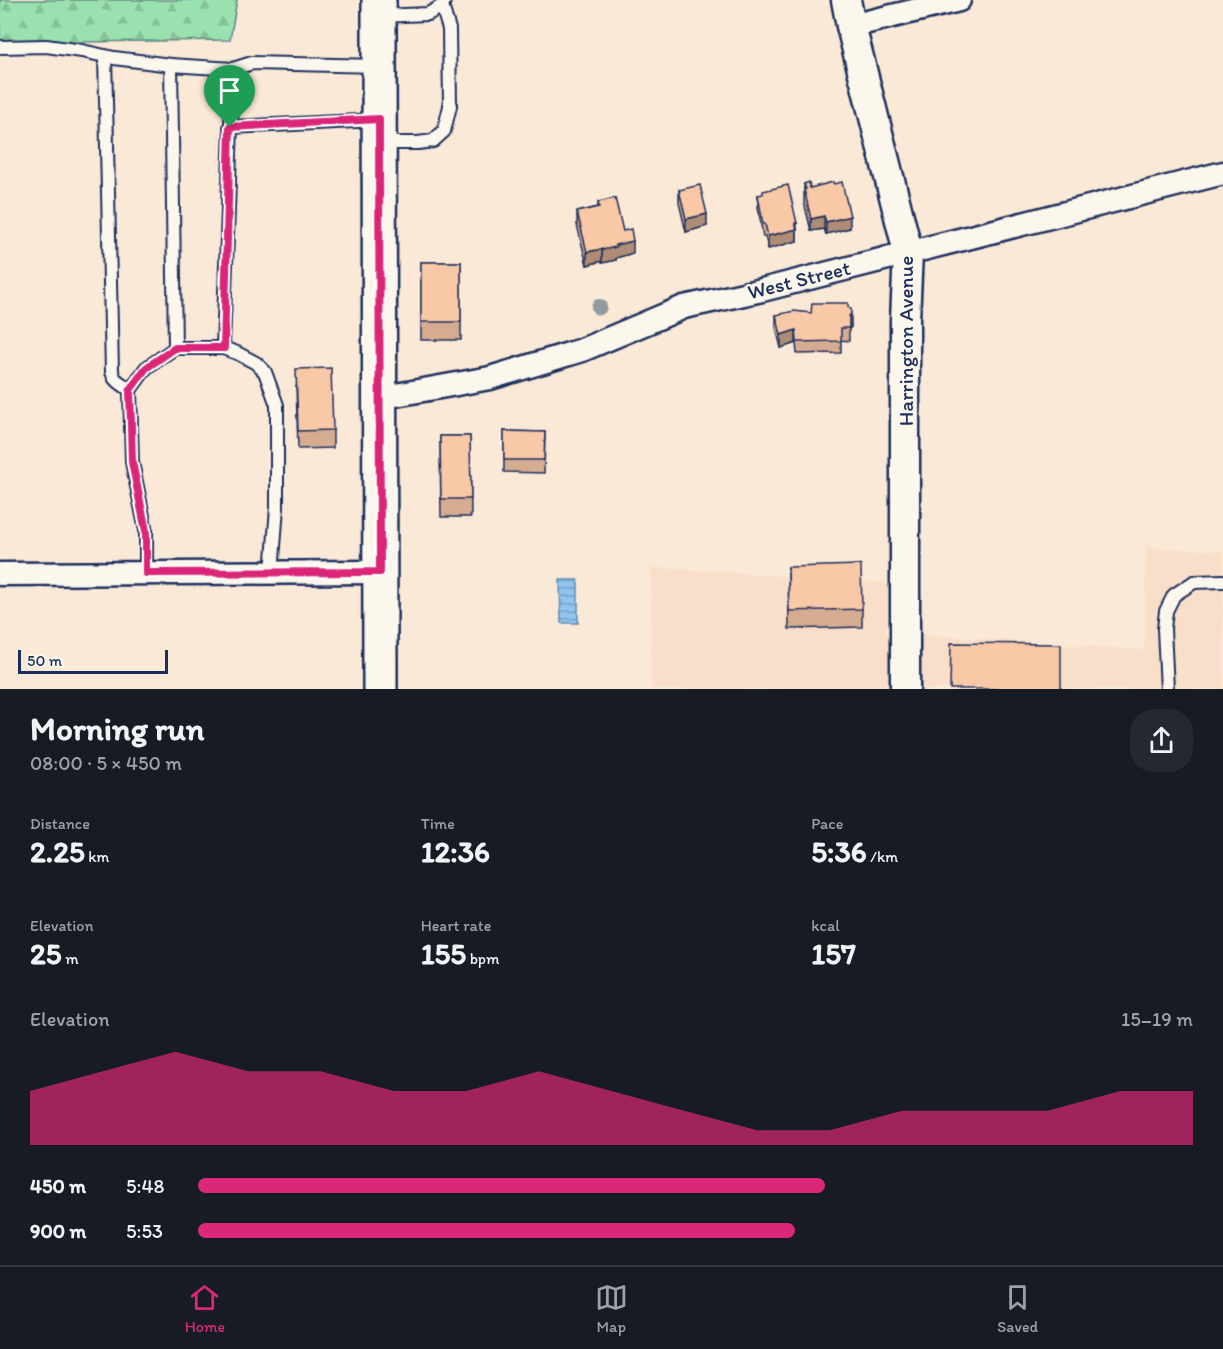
<!DOCTYPE html>
<meta charset="utf-8">
<style>
body{margin:0;font-family:Itim,sans-serif;background:#242831;color:#f1f3f6;height:100vh;display:flex;flex-direction:column;font-size:22px;white-space:nowrap}
*{box-sizing:border-box;margin:0}
p{font-size:20px;color:#9ea1a6}
.icon{flex:none;width:33px;height:33px;fill:none;stroke:currentColor;stroke-width:2;stroke-linecap:round;stroke-linejoin:round}
.map{position:relative;height:689px;overflow:hidden}
.panel{display:flex;flex-direction:column;background:#171b24;flex:1}
.panel>*{flex:none}
.scale{position:absolute;left:18px;bottom:15px;width:150px;box-sizing:border-box;padding-left:6px;border:3px solid #1b2f5e;border-top:0;font-size:16px;line-height:21px;white-space:nowrap;color:#1b2f5e;-webkit-text-stroke:4px #fbf7ec;paint-order:stroke}
.pin{position:absolute;display:grid;place-items:center;width:51px;height:51px;color:#fff;margin:-62px -26px;border-radius:50% 50% 50% 0;rotate:-45deg;box-shadow:0 0 6px #0007}
.pin .icon{rotate:45deg}
.round{display:grid;place-items:center;flex:none;width:63px;height:63px;border-radius:24px;background:#242831}
.overview{display:flex;align-items:center;justify-content:space-between;height:102px;padding:0 30px}
h1{font-size:33px;font-weight:700;line-height:45px}
.figures{display:grid;grid-template-columns:repeat(3,1fr);gap:9px;height:102px;padding:6px 30px}
.figures div{display:grid;align-content:center}
.figures b{font-size:30px;font-weight:700}
.figures small{font-size:16px;font-weight:400}
.figures p{font-size:16px}
.chart{height:168px;padding:12px 30px}
.chart p{display:flex;justify-content:space-between}
.chart svg{width:100%;height:108px;margin-top:6px;fill:#db2777;opacity:.7}
ul{padding:0 30px;list-style:none;font-size:20px}
li{display:grid;grid-template-columns:96px 72px 1fr;align-items:center;height:45px}
li i{height:15px;border-radius:8px;background:#db2777}
.menu{display:flex;justify-content:space-around;align-items:center;height:84px;border-top:2px solid #363941;background:#171b24;font-size:16px;color:#9ea1a6}
.menu a{display:grid;justify-items:center;gap:3px}
.menu .on{color:#db2777}
.map>svg:first-child{display:block}
.built{fill:#f9dfc9}
.forest{fill:url(#forest-firs);stroke:#5b8886;stroke-width:1.5}
.water{fill:url(#water-rules);stroke:#6289b4;stroke-width:1.5}
.lines{fill:none;stroke-linecap:round;stroke-linejoin:round}
.service-casing{stroke:#1b2f5e;stroke-width:16}
.minor-casing{stroke:#1b2f5e;stroke-width:27}
.tertiary-casing{stroke:#1b2f5e;stroke-width:33}
.primary-casing{stroke:#1b2f5e;stroke-width:38}
.service{stroke:#fbf7ec;stroke-width:12}
.minor{stroke:#fbf7ec;stroke-width:22}
.tertiary{stroke:#fbf7ec;stroke-width:28}
.primary{stroke:#fbf7ec;stroke-width:33}
.tree{fill:#919b9f}
.wall{fill:#d5ac90;stroke:#1b2f5e;stroke-width:1.5}
.shaded-wall{fill:#ae8c75;stroke:#1b2f5e;stroke-width:1.5}
.building{fill:#f8c8a7;stroke:#1b2f5e;stroke-width:1.5}
.route-casing{stroke:#fff;stroke-width:12}
.route{stroke:#db2777;stroke-width:8}
.labels{text-anchor:middle;stroke-width:4.5;stroke-linejoin:round;paint-order:stroke}
.street-label{font-size:21px;fill:#1b2f5e;stroke:#fbf7ec}
</style>
<div class="map">
<svg width="1223" height="689" viewBox="0 0 1223 689">
<defs>
<pattern id="forest-firs" width="22" height="20" patternUnits="userSpaceOnUse" patternTransform="scale(1.5)"><rect width="22" height="20" fill="#9be1af"/><path d="M5 1l3.5 6h-7zM16 11l3.5 6h-7z" fill="#85c199"/></pattern>
<pattern id="water-rules" width="6" height="5" patternUnits="userSpaceOnUse" patternTransform="scale(1.5)"><rect width="6" height="5" fill="#91c5ee"/><path d="M0 2.5h6" fill="none" stroke="#76a0c4"/></pattern>
</defs>
<rect width="100%" height="100%" fill="#fae9d7"/>
<filter id="ink" filterUnits="userSpaceOnUse"><feTurbulence type="fractalNoise" baseFrequency=".0167" numOctaves="2"/><feDisplacementMap in="SourceGraphic" scale="12" xChannelSelector="R" yChannelSelector="G"/><feConvolveMatrix kernelMatrix="1 2 1 2 8 2 1 2 1" color-interpolation-filters="sRGB"/></filter>
<g filter="url(#ink)">
<polygon class="built" points="1146,547 1223,551 1223,689 651,689 651,567 888,583 886,635 932,635 1144,650"/>
<polygon class="forest" points="0,0 237,0 230,40 0,43"/>
<polygon class="water" points="560,580 578,580 578,623 561,623"/>
<g class="lines">
<defs>
<g id="service">
<polyline points="380,16 428,14 442,6 444,1"/>
<polyline points="0,47 46,46 82,51 114,58 171,65 175,348"/>
<polyline points="105,56 112,372 115,379 130,390"/>
<polyline points="171,65 233,69 252,63 377,66"/>
<polyline points="230,127 378,120"/>
<polyline points="381,143 418,143 433,141 444,131 450,106 449,29 442,6"/>
<polyline points="223,348 233,69"/>
<polyline points="146,573 146,531 132,462 130,390 146,368 175,348 223,348 237,353 256,363 265,372 277,405 277,507 272,573"/>
<polyline points="1167,689 1164,629 1166,611 1174,595 1194,582 1223,581"/>
</g>
<g id="minor">
<polyline points="851,26 959,0"/>
<polyline points="379,398 490,378 582,350 684,307 762,290 1223,173"/>
<polyline points="0,574 380,572"/>
</g>
<polyline id="tertiary" points="846,0 851,26 908,252 905,320 905,689"/>
<polyline id="primary" points="379,0 380,689"/>
</defs>
<use href="#service" class="service-casing"/>
<use href="#minor" class="minor-casing"/>
<use href="#tertiary" class="tertiary-casing"/>
<use href="#primary" class="primary-casing"/>
<use href="#service" class="service"/>
<use href="#minor" class="minor"/>
<use href="#tertiary" class="tertiary"/>
<use href="#primary" class="primary"/>
</g>
<circle class="tree" cx="599" cy="307" r="8"/>
<g class="wall">
<polygon points="804,184 810,188 850,228 826,234 824,229 811,231 804,202"/>
<polygon points="679,190 707,226 686,232 679,203"/>
<polygon points="758,195 797,223 797,241 768,249 765,236 763,237 758,207"/>
<polygon points="598,202 623,231 633,253 616,258 616,260 602,263 602,261 587,265 577,225 577,212 598,207"/>
<rect x="421" y="262" width="40" height="78"/>
<polygon points="848,307 851,327 849,329 849,341 841,340 841,353 797,354 796,343 781,348 776,328 776,315 811,313"/>
<polygon points="296,387 333,430 333,448 298,449"/>
<polygon points="504,431 545,432 544,473 504,472"/>
<polygon points="440,436 470,436 471,517 441,517"/>
<polygon points="788,567 862,609 862,627 789,629"/>
</g>
<g class="shaded-wall">
<polygon points="707,214 707,226 686,232 686,219"/>
<polygon points="824,216 824,229 811,231 811,219"/>
<polygon points="850,216 850,228 826,234 826,222"/>
<polygon points="797,229 797,241 768,249 768,236"/>
<polygon points="633,241 633,253 616,258 616,260 602,263 602,250 615,245"/>
<polygon points="602,249 602,261 587,265 587,252"/>
<polygon points="851,314 851,327 849,329 849,316"/>
<polygon points="796,330 796,343 781,348 781,335"/>
</g>
<g class="building">
<polygon points="809,182 810,188 833,182 834,184 842,182 850,216 826,222 824,216 811,219 804,189 806,189 804,184"/>
<polygon points="700,185 707,214 686,219 679,190"/>
<polygon points="788,185 797,223 795,223 797,229 768,236 765,224 763,224 758,195 763,194 763,191"/>
<polygon points="615,198 623,231 631,229 633,241 615,245 616,247 602,250 602,249 587,252 577,212 599,207 598,202"/>
<rect x="421" y="262" width="40" height="60"/>
<polygon points="812,303 848,303 848,307 851,309 851,314 849,316 849,328 841,328 841,341 797,342 796,330 781,335 776,315 794,311 811,313"/>
<polygon points="331,368 333,430 298,431 296,369"/>
<polygon points="504,431 545,432 544,460 504,460"/>
<polygon points="440,436 470,436 471,499 441,499"/>
<polygon points="861,565 862,609 789,611 788,567"/>
<polygon points="951,643 1061,644 1061,689 950,689"/>
</g>
</g>
<g class="lines" filter="url(#ink)">
<defs>
<polygon id="route" points="379,119 380,572 146,573 146,531 132,462 130,390 146,368 175,348 224,348 230,127"/>
</defs>
<use href="#route" class="route-casing"/>
<use href="#route" class="route"/>
</g>
<g class="labels">
<g class="street-label">
<text transform="translate(799 280) rotate(-14)" y="7">West Street</text>
<text transform="translate(906 341) rotate(-90)" y="7">Harrington Avenue</text>
</g>
</g>
</svg>
<div class="scale">50 m</div>
<div class="pin" style="left:230px;top:127px;background:#1e9e55"><svg class="icon" aria-label="arrive" viewBox="0 0 24 24"><path d="M6 21V4h12l-3 4 3 4H6"/></svg></div>
</div>
<section class="panel">
<div class="overview"><div><h1>Morning run</h1><p>08:00 · 5 × 450 m</p></div><a class="round"><svg class="icon" aria-label="share" viewBox="0 0 24 24"><path d="M12 15V3M7 8l5-5 5 5M5 13v7h14v-7"/></svg></a></div>
<div class="figures">
<div><p>Distance</p><b>2.25<small> km</small></b></div>
<div><p>Time</p><b>12:36</b></div>
<div><p>Pace</p><b>5:36<small> /km</small></b></div>
</div>
<div class="figures">
<div><p>Elevation</p><b>25<small> m</small></b></div>
<div><p>Heart rate</p><b>155<small> bpm</small></b></div>
<div><p>kcal</p><b>157</b></div>
</div>
<div class="chart"><p><span>Elevation</span>15–19 m</p>
<svg viewBox="0 0 160 44" preserveAspectRatio="none"><path d="M0 44V22L10 14L20 6L30 14L40 14L50 22L60 22L70 14L80 22L90 30L100 38L110 38L120 30L130 30L140 30L150 22L160 22V44z"/></svg>
</div>
<ul>
<li><b>450 m</b>5:48<i style="width:63%"></i></li>
<li><b>900 m</b>5:53<i style="width:60%"></i></li>
</ul>
</section>
<nav class="menu">
<a class="on"><svg class="icon" aria-label="home" viewBox="0 0 24 24"><path d="M3 11l9-7 9 7M6 9v11h12V9"/></svg>Home</a>
<a><svg class="icon" aria-label="map" viewBox="0 0 24 24"><path d="M3 6l6-2 6 2 6-2v14l-6 2-6-2-6 2zM9 4v14M15 6v14"/></svg>Map</a>
<a><svg class="icon" aria-label="saved" viewBox="0 0 24 24"><path d="M7 4h10v16l-5-4-5 4z"/></svg>Saved</a>
</nav>
